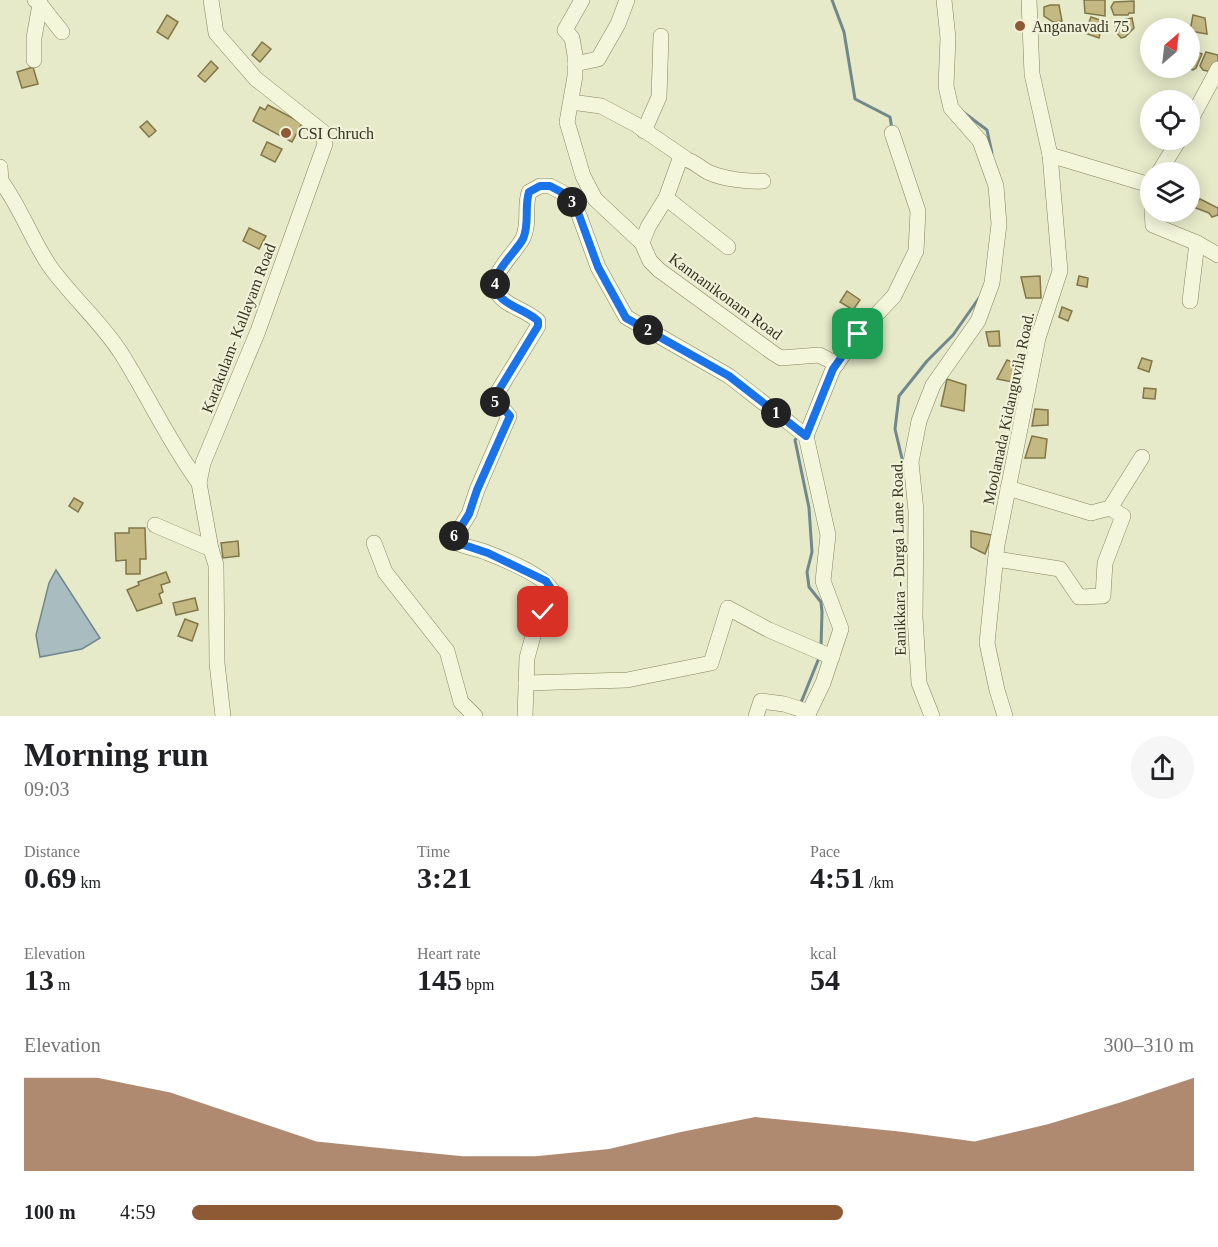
<!DOCTYPE html>
<meta charset="utf-8">
<style>
body{margin:0;font-family:Georgia,serif;background:#f6f6f6;color:#202124;height:100vh;display:flex;flex-direction:column;font-size:22px;white-space:nowrap}
*{box-sizing:border-box;margin:0}
p{font-size:20px;color:#757577}
.icon{flex:none;width:33px;height:33px;fill:none;stroke:currentColor;stroke-width:2;stroke-linecap:round;stroke-linejoin:round}
.map{position:relative;height:716px;overflow:hidden}
.side{display:flex;flex-direction:column;background:#fff;flex:1}
.side>*{flex:none}
.needle{width:39px;rotate:28deg}
.fabs{position:absolute;left:1140px;top:18px;display:grid;gap:12px}
.fabs a{display:grid;place-items:center;width:60px;height:60px;border-radius:50%;background:#fff;box-shadow:0 3px 15px #0003;font-size:30px}
.pin{position:absolute;display:grid;place-items:center;width:51px;height:51px;color:#fff;margin:-26px;border-radius:12px;box-shadow:0 3px 9px #0006}
.km{position:absolute;width:30px;height:30px;margin:-15px;border-radius:50%;background:#222;color:#fff;font-size:16px;line-height:30px;text-align:center}
.round{display:grid;place-items:center;flex:none;width:63px;height:63px;border-radius:32px;background:#f6f6f6}
.summary{display:flex;align-items:center;justify-content:space-between;height:102px;padding:0 24px}
h1{font-size:33px;font-weight:700;line-height:45px}
.metrics{display:grid;grid-template-columns:repeat(3,1fr);gap:9px;height:102px;padding:6px 24px}
.metrics div{display:grid;align-content:center}
.metrics b{font-size:30px;font-weight:700}
.metrics small{font-size:16px;font-weight:400}
.metrics p{font-size:16px}
.chart{height:168px;padding:12px 24px}
.chart p{display:flex;justify-content:space-between}
.chart svg{width:100%;height:108px;margin-top:6px;fill:#8e5935;opacity:.7}
ul{padding:0 24px;list-style:none;font-size:20px}
li{display:grid;grid-template-columns:96px 72px 1fr;align-items:center;height:45px}
li i{height:15px;border-radius:8px;background:#8e5935}
.map>svg:first-child{display:block}
.water{fill:#a9bcbf;stroke:#70888d;stroke-width:1.5}
.lines{fill:none;stroke-linecap:round;stroke-linejoin:round}
.stream{stroke:#70888d;stroke-width:3}
.building{fill:#c4b983;stroke:#817648;stroke-width:1.5}
.minor-casing{stroke:#85835f;stroke-width:16}
.minor{stroke:#f3f6db;stroke-width:15}
.route-casing{stroke:#fff;stroke-width:12}
.route{stroke:#1a73e8;stroke-width:8}
.poi-dot{fill:#8e5935;stroke:#eff2d8;stroke-width:2}
.labels{text-anchor:middle;stroke-width:4.5;stroke-linejoin:round;paint-order:stroke}
.poi-label{font-size:16px;fill:#373421;stroke:#eff2d8;text-anchor:start}
.street-label{font-size:16px;fill:#373421;stroke:#eff2d8}
</style>
<div class="map">
<svg width="1218" height="716" viewBox="0 0 1218 716">
<rect width="100%" height="100%" fill="#e6eac9"/>
<polygon class="water" points="56,570 100,638 82,649 40,657 36,635 49,583"/>
<g class="lines">
<g class="stream">
<polyline points="832,0 844,32 855,99 890,117 892,129"/>
<polyline points="963,112 987,130 992,153"/>
<polyline points="797,437 795,440 809,508 812,552 807,572 809,587 821,602 822,612 821,646"/>
<polyline points="905,471 895,429 899,396 927,361 953,335 979,298"/>
<polyline points="800,705 819,658"/>
</g>
</g>
<g class="building">
<polygon points="1084,0 1105,0 1105,16 1085,13"/>
<polygon points="1134,1 1134,13 1129,13 1128,15 1114,15 1111,7 1114,2"/>
<polygon points="1050,5 1059,5 1062,21 1053,22 1044,16 1044,7"/>
<polygon points="167,15 178,22 168,39 157,32"/>
<polygon points="1193,15 1205,18 1207,34 1190,31"/>
<polygon points="1091,17 1103,21 1099,38 1085,33"/>
<polygon points="1132,18 1134,28 1125,37 1121,38 1116,32 1115,22"/>
<polygon points="262,42 271,49 260,62 252,55"/>
<polygon points="1190,49 1202,54 1196,68 1193,70 1187,68 1190,68"/>
<polygon points="1206,52 1218,55 1218,61 1212,72 1203,70 1200,66"/>
<polygon points="211,61 218,68 205,82 198,76"/>
<polygon points="33,67 38,84 22,88 17,72"/>
<polygon points="268,105 302,123 292,142 253,121 260,107 265,110"/>
<polygon points="147,121 156,131 149,137 140,127"/>
<polygon points="267,142 282,149 275,162 261,155"/>
<polygon points="1200,199 1218,208 1218,215 1212,217 1209,213 1193,207"/>
<polygon points="249,228 266,236 259,249 243,241"/>
<polygon points="1040,276 1041,298 1026,298 1021,277"/>
<polygon points="1079,276 1088,278 1087,287 1077,285"/>
<polygon points="847,291 860,300 853,310 840,302"/>
<polygon points="1062,307 1072,311 1068,321 1059,317"/>
<polygon points="999,331 1000,346 989,346 986,332"/>
<polygon points="1142,358 1152,361 1149,372 1138,368"/>
<polygon points="1007,360 1020,365 1018,383 997,379"/>
<polygon points="947,379 966,385 964,411 941,406"/>
<polygon points="1144,388 1156,389 1155,399 1143,398"/>
<polygon points="1035,409 1048,410 1048,425 1032,426"/>
<polygon points="1032,436 1047,439 1045,458 1025,458"/>
<polygon points="74,498 83,503 78,512 69,506"/>
<polygon points="129,528 145,528 146,559 140,559 140,574 126,574 126,560 116,561 115,533 129,533"/>
<polygon points="971,531 992,535 985,554 971,547"/>
<polygon points="238,541 239,556 223,558 221,543"/>
<polygon points="166,572 170,582 161,585 163,592 159,594 162,603 137,611 127,590 139,585 138,582"/>
<polygon points="195,598 198,610 176,615 173,603"/>
<polygon points="185,619 198,624 192,641 178,636"/>
</g>
<g class="lines">
<defs>
<g id="minor">
<polyline points="35,0 40,4 62,32"/>
<polyline points="211,0 216,33 256,79 323,132 325,144 258,331 203,463 199,483 211,549 216,565 217,663 223,716"/>
<polyline points="582,0 565,30 572,38 575,55 575,76 567,122 583,176 595,199 642,243"/>
<polyline points="34,60 34,38 40,4"/>
<polyline points="575,64 598,59 618,24 627,0"/>
<polyline points="571,102 601,106 635,124 685,158"/>
<polyline points="1190,121 1218,69"/>
<polyline points="644,131 659,97 661,36"/>
<polyline points="1050,155 1150,185"/>
<path d="M0,167L1,181C21,208 32,241 51,268C73,298 101,322 121,353C148,396 169,442 199,483"/>
<polyline points="1159,172 1179,140"/>
<path d="M763,181C747,182 725,179 710,173C699,168 692,158 680,159L666,198L648,227L642,243L650,261L659,270L773,353L781,358L819,355L837,364"/>
<polyline points="666,198 728,247"/>
<polyline points="1152,212 1153,225 1197,243"/>
<polyline points="1190,301 1197,243 1218,255"/>
<polyline points="806,436 833,369 858,334 894,296 916,251 918,211 892,133"/>
<polyline points="1008,488 1091,513 1110,508 1142,457"/>
<polyline points="155,525 211,549"/>
<polyline points="374,543 385,572 447,651 461,702 475,716"/>
<polyline points="996,559 1060,569 1079,597 1103,596 1105,563 1123,516 1110,508"/>
<polyline points="526,683 627,680 711,663 728,608 769,630 832,657"/>
<path d="M525,716L527,658L536,625L552,590C541,574 506,560 488,553C476,548 463,547 452,541L469,514L477,490L509,416L494,398L538,326V321C527,310 504,306 496,291C488,276 516,252 523,238C530,223 524,208 529,192L540,186H550L567,195L579,215L598,267L626,317L729,376L806,436L828,535L823,581L841,629L823,683L807,716"/>
<polyline points="756,716 761,701 784,704 809,712"/>
<polyline points="932,716 919,683 915,617 916,511 911,462 919,421 933,385 978,321 992,283 999,224 996,186 980,141 951,108 946,86 948,38 944,0"/>
<polyline points="1005,716 997,690 987,643 997,545 1038,338 1060,271 1050,155 1032,74 1029,0"/>
</g>
</defs>
<use href="#minor" class="minor-casing"/>
<use href="#minor" class="minor"/>
</g>
<g class="lines">
<defs>
<path id="route" d="M543,612L552,590L546,581L488,553L452,541L469,514L477,490L510,416L494,398L538,326V321C527,310 504,306 496,291C488,276 516,252 523,239C530,223 524,208 529,192L540,186H550L567,195L579,215L598,267L626,318L729,376L806,436L833,369L858,334"/>
</defs>
<use href="#route" class="route-casing"/>
<use href="#route" class="route"/>
</g>
<g class="poi-dot">
<circle cx="1020" cy="26" r="6"/>
<circle cx="286" cy="133" r="6"/>
</g>
<g class="labels">
<g class="poi-label">
<text x="1032" y="32">Anganavadi 75</text>
<text x="298" y="139">CSI Chruch</text>
</g>
<g class="street-label">
<text transform="translate(726 296) rotate(36)" y="6">Kannanikonam Road</text>
<text transform="translate(238 328) rotate(-69)" y="6">Karakulam- Kallayam Road</text>
<text transform="translate(1008 408) rotate(-78)" y="6">Moolanada Kidanguvila Road.</text>
<text transform="translate(898 558) rotate(-91)" y="6">Eanikkara - Durga Lane Road.</text>
</g>
</g>
</svg>
<div class="fabs">
<a><svg class="needle" viewBox="-14 -14 28 28"><path d="M0-13l5 13h-10z" fill="#e53935"/><path d="M0 13l5-13h-10z" fill="#757577"/></svg></a>
<a><svg class="icon" aria-label="locate" viewBox="0 0 24 24"><circle cx="12" cy="12" r="6"/><path d="M12 2v4M12 18v4M2 12h4M18 12h4"/></svg></a>
<a><svg class="icon" aria-label="layers" viewBox="0 0 24 24"><path d="M12 4l9 5-9 5-9-5zM3 14l9 5 9-5"/></svg></a>
</div>
<div class="pin" style="left:858px;top:334px;background:#1e9e55"><svg class="icon" aria-label="arrive" viewBox="0 0 24 24"><path d="M6 21V4h12l-3 4 3 4H6"/></svg></div>
<div class="pin" style="left:543px;top:612px;background:#d93025"><svg class="icon" aria-label="check" viewBox="0 0 24 24"><path d="M5 12l5 5 9-10"/></svg></div>
<b class="km" style="left:776px;top:413px">1</b>
<b class="km" style="left:648px;top:330px">2</b>
<b class="km" style="left:572px;top:202px">3</b>
<b class="km" style="left:495px;top:284px">4</b>
<b class="km" style="left:495px;top:402px">5</b>
<b class="km" style="left:454px;top:536px">6</b>
</div>
<section class="side">
<div class="summary"><div><h1>Morning run</h1><p>09:03</p></div><a class="round"><svg class="icon" aria-label="share" viewBox="0 0 24 24"><path d="M12 15V3M7 8l5-5 5 5M5 13v7h14v-7"/></svg></a></div>
<div class="metrics">
<div><p>Distance</p><b>0.69<small> km</small></b></div>
<div><p>Time</p><b>3:21</b></div>
<div><p>Pace</p><b>4:51<small> /km</small></b></div>
</div>
<div class="metrics">
<div><p>Elevation</p><b>13<small> m</small></b></div>
<div><p>Heart rate</p><b>145<small> bpm</small></b></div>
<div><p>kcal</p><b>54</b></div>
</div>
<div class="chart"><p><span>Elevation</span>300–310 m</p>
<svg viewBox="0 0 160 44" preserveAspectRatio="none"><path d="M0 44V6L10 6L20 12L30 22L40 32L50 35L60 38L70 38L80 35L90 28L100 22L110 25L120 28L130 32L140 25L150 16L160 6V44z"/></svg>
</div>
<ul>
<li><b>100 m</b>4:59<i style="width:65%"></i></li>
</ul>
</section>
